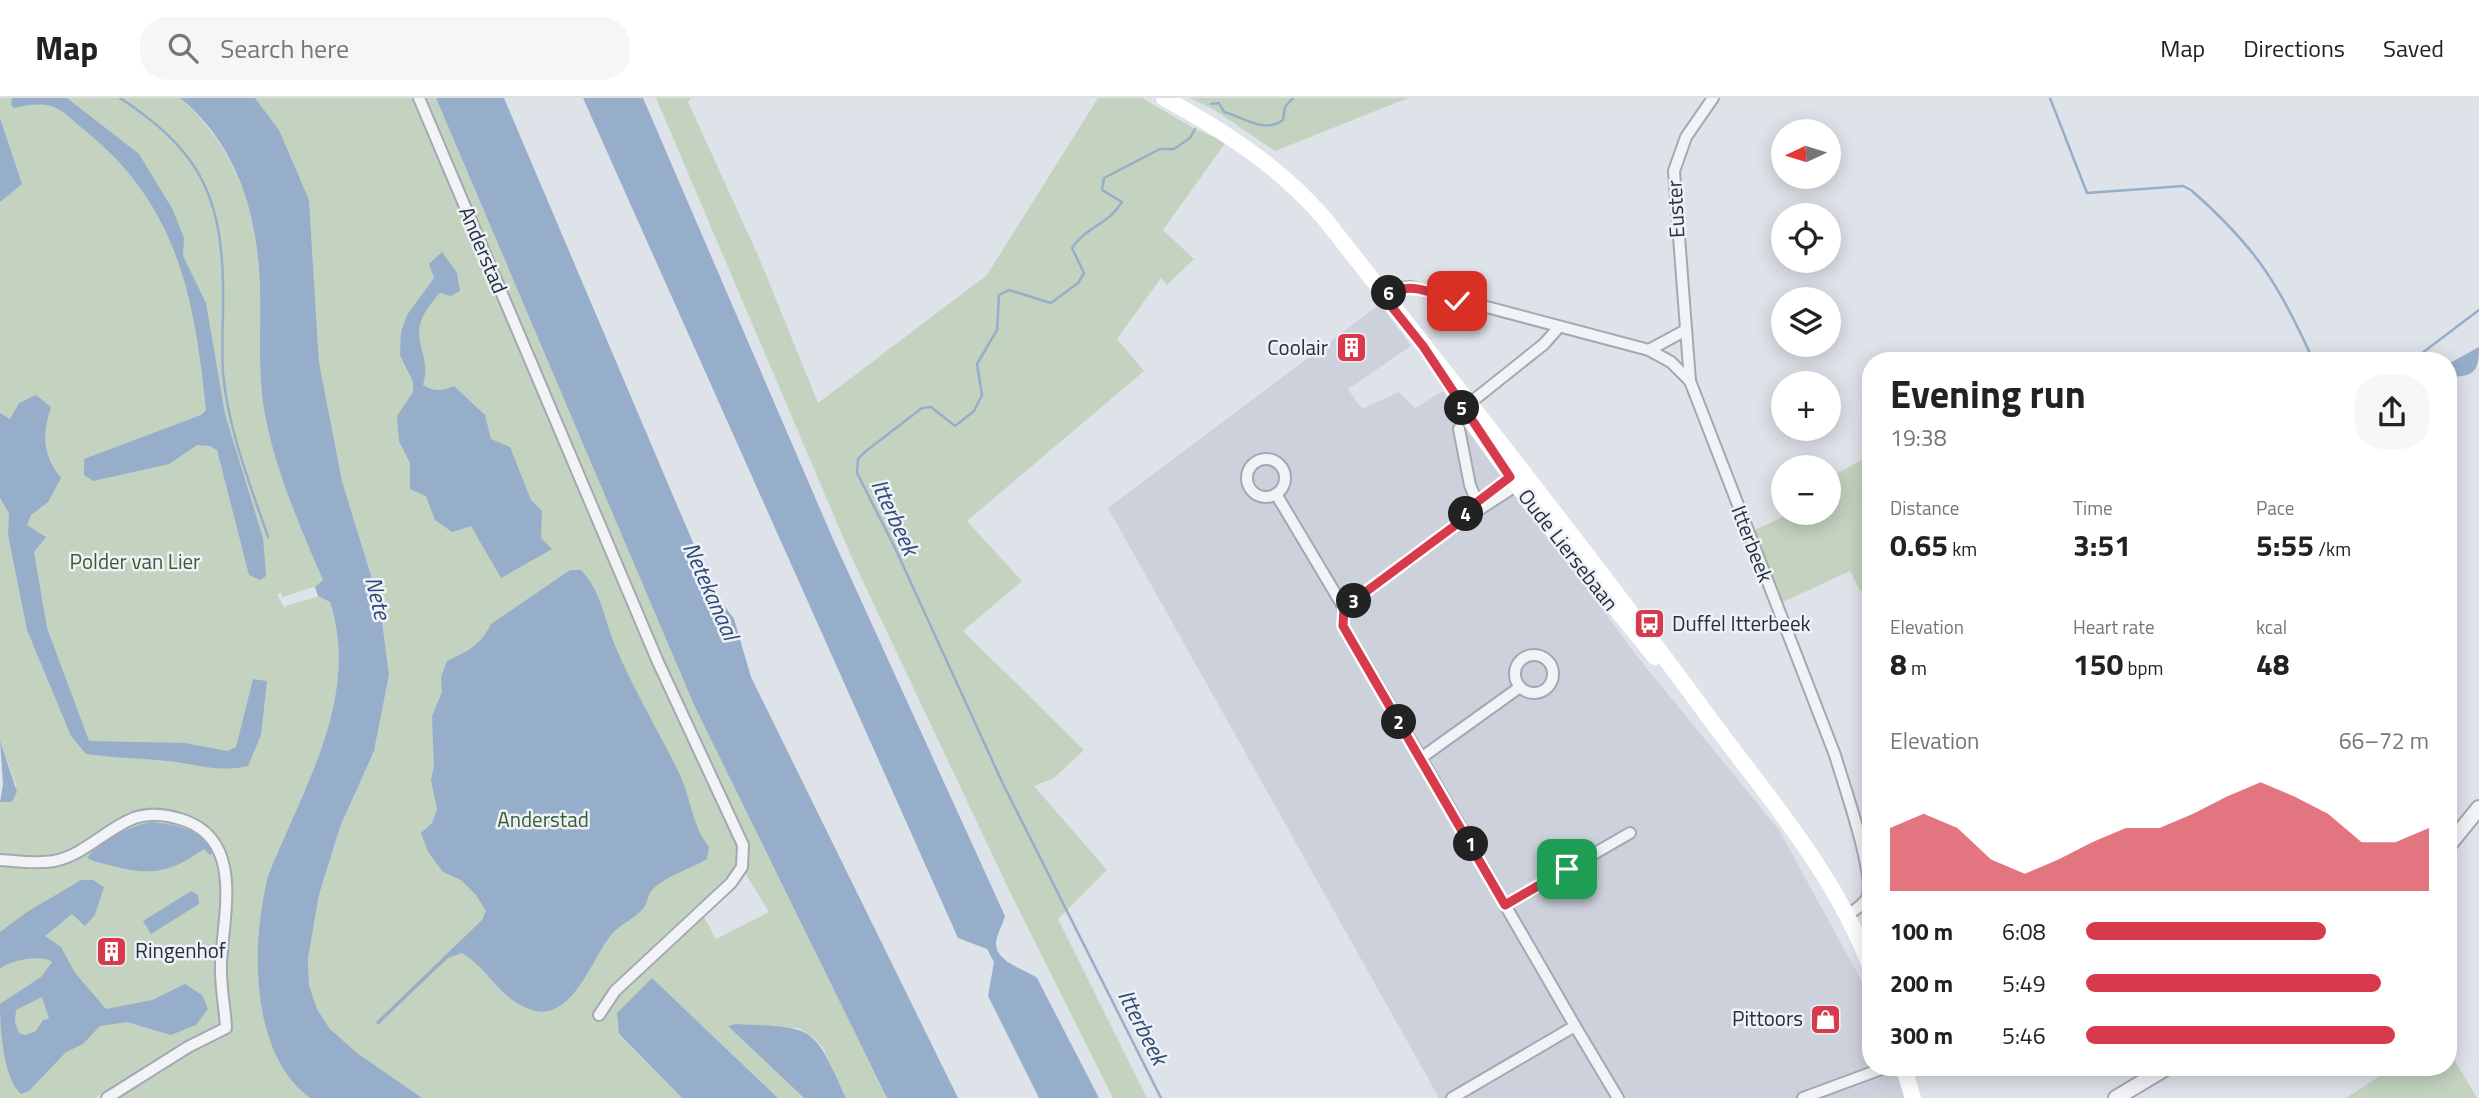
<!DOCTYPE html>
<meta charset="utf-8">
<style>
body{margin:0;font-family:"Titillium Web",sans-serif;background:#f6f6f6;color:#222;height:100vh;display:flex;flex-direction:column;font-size:26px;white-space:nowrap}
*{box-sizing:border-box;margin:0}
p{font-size:23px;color:#767676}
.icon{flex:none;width:38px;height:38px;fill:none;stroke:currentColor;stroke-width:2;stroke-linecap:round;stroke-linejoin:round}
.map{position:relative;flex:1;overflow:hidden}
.drawer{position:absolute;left:1862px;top:254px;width:595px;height:724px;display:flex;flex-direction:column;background:#fff;border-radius:28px;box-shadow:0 4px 18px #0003}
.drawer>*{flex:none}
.needle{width:46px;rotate:266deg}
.fabs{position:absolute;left:1771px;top:21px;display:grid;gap:14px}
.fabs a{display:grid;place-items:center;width:70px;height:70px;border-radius:50%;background:#fff;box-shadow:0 4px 18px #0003;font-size:35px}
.pin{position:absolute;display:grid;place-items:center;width:60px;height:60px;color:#fff;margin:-30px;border-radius:14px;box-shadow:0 4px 10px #0006}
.km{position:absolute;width:35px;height:35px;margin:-18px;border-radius:50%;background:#222;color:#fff;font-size:19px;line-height:35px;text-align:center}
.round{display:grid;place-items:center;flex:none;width:74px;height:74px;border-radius:28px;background:#f6f6f6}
.headline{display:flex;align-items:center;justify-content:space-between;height:119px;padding:0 28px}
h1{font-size:38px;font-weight:700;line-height:52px}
.metrics{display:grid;grid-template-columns:repeat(3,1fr);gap:10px;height:119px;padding:7px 28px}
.metrics div{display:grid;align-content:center}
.metrics b{font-size:30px;font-weight:700}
.metrics small{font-size:19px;font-weight:400}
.metrics p{font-size:19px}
.chart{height:196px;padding:14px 28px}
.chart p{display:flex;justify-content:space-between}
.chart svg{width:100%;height:126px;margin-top:7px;fill:#d73b4b;opacity:.7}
ul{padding:0 28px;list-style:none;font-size:23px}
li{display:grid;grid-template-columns:112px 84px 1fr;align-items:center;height:52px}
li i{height:18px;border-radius:9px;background:#d73b4b}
header{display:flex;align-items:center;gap:42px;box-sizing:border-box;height:98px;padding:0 35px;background:#fff;border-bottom:2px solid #e0e0e0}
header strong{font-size:33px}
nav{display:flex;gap:38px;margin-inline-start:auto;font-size:24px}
.search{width:490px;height:63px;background:#f6f6f6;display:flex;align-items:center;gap:18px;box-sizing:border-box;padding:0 24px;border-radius:28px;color:#767676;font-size:26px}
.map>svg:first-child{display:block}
.built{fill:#ccd1db}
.green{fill:#c3d3bf;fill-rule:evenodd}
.water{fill:#97aecb;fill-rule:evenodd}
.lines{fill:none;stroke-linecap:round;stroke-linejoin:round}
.stream{stroke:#97aecb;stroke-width:2.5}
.minor-casing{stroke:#a3a9b3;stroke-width:14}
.tertiary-casing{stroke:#a3a9b3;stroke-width:18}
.minor{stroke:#f1f3f7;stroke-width:10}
.tertiary{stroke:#f1f3f7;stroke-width:14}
.secondary{stroke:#fff;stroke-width:16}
.route-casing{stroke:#fff;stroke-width:14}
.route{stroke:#d73b4b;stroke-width:9}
.labels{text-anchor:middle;stroke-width:5;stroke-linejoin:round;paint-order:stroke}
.street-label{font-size:21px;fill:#262f41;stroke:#eef1f6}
.poi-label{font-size:21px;fill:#262f41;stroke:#eef1f6;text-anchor:end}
.park-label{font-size:21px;fill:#395d33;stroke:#eef1f6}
.water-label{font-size:23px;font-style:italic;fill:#2e4b77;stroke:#eef1f6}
</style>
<header>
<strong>Map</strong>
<div class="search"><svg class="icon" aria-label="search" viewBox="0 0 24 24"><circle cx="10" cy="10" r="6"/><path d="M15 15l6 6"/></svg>Search here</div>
<nav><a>Map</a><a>Directions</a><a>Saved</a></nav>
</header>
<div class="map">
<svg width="2479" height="1000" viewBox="0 0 2479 1000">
<rect width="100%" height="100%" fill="#dee2e9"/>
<polygon class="built" points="1380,206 1411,248 1348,291 1362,311 1399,294 1415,310 1443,293 1636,557 1779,732 1865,889 1871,905 1871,970 1894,970 1905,1000 1439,1000 1108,410"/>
<g class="green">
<path d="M0,0H180C225,40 250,92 257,152C265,208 254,265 266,322C277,377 301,431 324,482L317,488L282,499L281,495L277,496L286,513L285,508L320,498L330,503C361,599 302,692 268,778C251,844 250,956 310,1000H114L214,939H222L220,926L95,1000H0V704H12L16,687L0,642Z"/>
<path d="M255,0H436L694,607L887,1000H846L823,950L814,940L798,930L729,928L804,1000H778L652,880L619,937L682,1000H422L356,955L330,931L317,911L309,887L308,860L319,797L340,729L374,653L389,577L380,507L342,383L319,264L309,102ZM742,770L769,814L716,841L701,814Z"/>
<polygon points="656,0 691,0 688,4 760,162 818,305 987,177 1098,0 1142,0 1195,31 1226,44 1163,132 1194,161 1167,187 1161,180 1117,241 1144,273 967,423 1022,483 963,533 1084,652 1054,680 1034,688 1107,772 1058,821 1147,1000 1113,1000 1010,794 852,460"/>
<polygon points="1190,0 1408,0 1275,53 1213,11"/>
<polygon points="1871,357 1871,487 1860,493 1850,473 1781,505 1753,433 1791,415 1829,415 1829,380"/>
<polygon points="2448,951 2477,1000 2346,1000 2392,970 2448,970"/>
</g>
<g class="water">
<path d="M12,0H67L139,56L173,112L184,140L183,158L206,205L225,316L263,440L266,478L260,482L249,477L217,352L210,348L197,347L169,366L93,383L84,377V361L201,317L206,312C195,202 178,109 89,36C57,10 57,1 14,10L11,7Z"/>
<path d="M180,0H255L279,32L309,102L319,264L342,383L380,507L389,577L374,653L340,729L319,797L308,860L309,887L317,911L330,931L357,955L422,1000H310C249,955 251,845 268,778C302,692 361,599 330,504L318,498L315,489L323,482C301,431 277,377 266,322C254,265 265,208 257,152C250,93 226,37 180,0Z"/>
<polygon points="436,0 504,0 714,494 734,521 751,579 958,1000 887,1000 694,607"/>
<path d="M583,0H643L833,441L1005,818C1003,826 997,836 996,844C994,864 1025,871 1037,880L1099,1000H1039L988,898L994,864L987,851L958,840Z"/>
<polygon points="0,20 22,86 0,104"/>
<path d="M442,154L457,175L460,193L451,198L440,195C398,240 434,249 423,287C433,294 443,293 454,288L485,317L491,341L510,349L531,402L542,413L541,440L552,451L501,480L471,428L452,434L435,422L426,398L410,391V365L399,343L397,318L413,294V284L400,257L401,234L407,217L434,180L429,166Z"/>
<path d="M2479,249C2479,271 2475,280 2451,278L2448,266Z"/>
<path d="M36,297L51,309C42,337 42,356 61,380L48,404L31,417L27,427L46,439L34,454L47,530L89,643L185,645L227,653L236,649L253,581L267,583L261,637L248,668C219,675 197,666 168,663C141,660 113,660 86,656L71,638L27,532L8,437L9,415L0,400V315L10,321L19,305Z"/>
<path d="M570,472H581C602,494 604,522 616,550C634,593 659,633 679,675C691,699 692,728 709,749L707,761C689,772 666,777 651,793C648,797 648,803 645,808C637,820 621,825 612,836C593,857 573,925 532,912C500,902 489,871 462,855L448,860L378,927L376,924L482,822L486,813L476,797L461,782L443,774L428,754L421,735L432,725L437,711L431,682L434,668L432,618L442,594L441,579L447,563C468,553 480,548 491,526Z"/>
<polygon points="0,642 17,694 12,704 0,704 3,686"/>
<path d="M151,724C175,726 202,731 213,755L210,757L204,751C168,776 150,778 109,767C101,765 94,764 87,760C99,743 130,728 151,724Z"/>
<path d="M81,782H93L104,789L95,817L85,828L72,816L45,838L61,849L75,875L106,911L152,902L185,886L202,897L208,911L196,927L171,937L127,924L100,928L83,946L66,954L29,993L21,996C3,981 0,929 0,906L41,879L52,864C43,856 9,862 0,871V834L27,814ZM42,899L49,921L43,922L36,933L25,937L19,935L15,924L16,912Z"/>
<polygon points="191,793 198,797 199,806 151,836 143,823"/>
<polygon points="652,880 778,1000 682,1000 619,936 617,915"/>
<path d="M736,926C815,930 813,926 846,1000H804L728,928Z"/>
</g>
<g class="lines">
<g class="stream">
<path d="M120,0C196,50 221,93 223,185C224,215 221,245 223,275C228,331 250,386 268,439"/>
<path d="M2050,0L2087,95L2183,88L2191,92C2255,148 2279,186 2313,262"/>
<path d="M1211,6L1219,5L1224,14C1244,19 1264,36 1283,22L1285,9L1293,0"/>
<polyline points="2413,262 2479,212"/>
<path d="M1161,1000L1003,686L895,450L857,375L858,361L866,353L922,310L931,309L955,328L974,313L982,297L977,266L997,232L999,197L1009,192L1051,205L1078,185L1084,175L1072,150C1088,127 1107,128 1122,104L1102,92L1104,80L1160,51H1174L1190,40L1195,31"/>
</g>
<defs>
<g id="minor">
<polyline points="419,0 658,564 743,747 742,769 731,785 615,893 599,917"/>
<path d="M1384,199L1398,190L1411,189L1649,252L1671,264L1690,283L1835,657C1843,685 1876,777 1867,800C1863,808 1853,813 1846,818"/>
<polyline points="1649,252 1686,232"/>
<polyline points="1690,283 1674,73 1686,39 1713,0"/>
<polyline points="1470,305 1544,246 1559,229"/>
<polyline points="1459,331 1470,387 1479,409"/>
<circle cx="1266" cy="380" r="19"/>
<polyline points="1276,396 1344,510 1457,426 1517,387 1519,382"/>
<polyline points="1463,418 1476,405 1516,376"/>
<polyline points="1344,510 1343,528 1421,660 1520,589"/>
<circle cx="1534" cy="576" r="19"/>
<polyline points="1421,660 1505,807"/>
<path d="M0,762C17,763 36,766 54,763C84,757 106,731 134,720C151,714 170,717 186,723C244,745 223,817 221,866C220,887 225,909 226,930L188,949L107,1000"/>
<polyline points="1575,928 1618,1000"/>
<polyline points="1452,1000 1575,928 1505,807 1630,735"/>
<polyline points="1803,1000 1884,970"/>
</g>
<g id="tertiary">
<polyline points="2448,748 2479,710"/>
<polyline points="2116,1000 2166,970"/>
</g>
</defs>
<use href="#minor" class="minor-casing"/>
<use href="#tertiary" class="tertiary-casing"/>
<use href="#minor" class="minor"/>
<use href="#tertiary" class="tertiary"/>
<g class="secondary">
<path d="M1164,0C1224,33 1279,68 1324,120C1451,282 1580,444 1702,610C1763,694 1834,772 1871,871"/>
<polyline points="1469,320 1530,405 1655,559"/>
<polyline points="1904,970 1913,1000"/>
</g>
</g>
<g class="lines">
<defs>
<path id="route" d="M1457,203C1432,195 1408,181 1384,199L1423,248L1510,379L1476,405L1457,426L1344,510L1343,528L1505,807L1567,771"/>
</defs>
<use href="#route" class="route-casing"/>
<use href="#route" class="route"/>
</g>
<defs>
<symbol id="building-square" viewBox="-11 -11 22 22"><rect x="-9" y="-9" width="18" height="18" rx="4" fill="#d73b4b" stroke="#eef1f6"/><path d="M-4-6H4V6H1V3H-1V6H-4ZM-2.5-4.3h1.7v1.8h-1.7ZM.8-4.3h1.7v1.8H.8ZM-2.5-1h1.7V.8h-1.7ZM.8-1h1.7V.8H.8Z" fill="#fff"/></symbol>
<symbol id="bus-square" viewBox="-11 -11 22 22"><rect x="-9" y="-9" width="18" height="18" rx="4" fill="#d73b4b" stroke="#eef1f6"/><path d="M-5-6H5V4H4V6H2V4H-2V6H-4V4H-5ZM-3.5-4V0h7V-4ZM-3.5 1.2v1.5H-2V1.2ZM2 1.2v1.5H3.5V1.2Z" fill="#fff"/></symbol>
<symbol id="shop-square" viewBox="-11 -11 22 22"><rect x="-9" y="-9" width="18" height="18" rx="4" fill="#d73b4b" stroke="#eef1f6"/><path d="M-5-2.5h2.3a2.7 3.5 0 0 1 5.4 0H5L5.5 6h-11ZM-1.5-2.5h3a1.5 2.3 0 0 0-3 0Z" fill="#fff"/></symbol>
</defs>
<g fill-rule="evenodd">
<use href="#building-square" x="1334" y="232" width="35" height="35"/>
<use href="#bus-square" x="1632" y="508" width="35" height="35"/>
<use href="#building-square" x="94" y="836" width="35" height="35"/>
<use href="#shop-square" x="1808" y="904" width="35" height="35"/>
</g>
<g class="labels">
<g class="street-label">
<text transform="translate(1676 111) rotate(-93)" y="7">Euster</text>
<text transform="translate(483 152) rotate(67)" y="7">Anderstad</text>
<text transform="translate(1752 446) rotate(69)" y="7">Itterbeek</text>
<text transform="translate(1568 452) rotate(52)" y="7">Oude Liersebaan</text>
</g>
<g class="poi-label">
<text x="1328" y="257">Coolair</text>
<text x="1672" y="533" text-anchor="start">Duffel Itterbeek</text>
<text x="135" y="860" text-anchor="start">Ringenhof</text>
<text x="1803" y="928">Pittoors</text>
</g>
<g class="park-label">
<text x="135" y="471">Polder van Lier</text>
<text x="543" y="729">Anderstad</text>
</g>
<g class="water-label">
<text transform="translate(895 419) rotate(65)" y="8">Itterbeek</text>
<text transform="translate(711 493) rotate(66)" y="8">Netekanaal</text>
<text transform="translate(378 500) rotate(76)" y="8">Nete</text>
<text transform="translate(1143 929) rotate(63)" y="8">Itterbeek</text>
</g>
</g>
</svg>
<div class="fabs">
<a><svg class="needle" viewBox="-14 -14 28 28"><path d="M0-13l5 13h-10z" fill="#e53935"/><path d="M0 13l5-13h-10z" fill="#767676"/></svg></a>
<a><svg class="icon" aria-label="locate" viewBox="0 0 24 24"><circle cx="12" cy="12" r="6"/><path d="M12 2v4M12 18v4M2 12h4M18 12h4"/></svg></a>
<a><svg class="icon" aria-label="layers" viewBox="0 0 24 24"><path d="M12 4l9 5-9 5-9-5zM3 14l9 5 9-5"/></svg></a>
<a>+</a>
<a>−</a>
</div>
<div class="pin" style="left:1567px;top:771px;background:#1e9e55"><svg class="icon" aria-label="arrive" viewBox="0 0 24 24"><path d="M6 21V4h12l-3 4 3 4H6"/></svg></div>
<div class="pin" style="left:1457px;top:203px;background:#d93025"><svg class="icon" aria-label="check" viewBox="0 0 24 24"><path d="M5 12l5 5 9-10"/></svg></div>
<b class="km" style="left:1471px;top:746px">1</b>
<b class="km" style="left:1399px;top:624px">2</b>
<b class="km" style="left:1354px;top:503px">3</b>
<b class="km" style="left:1466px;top:416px">4</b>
<b class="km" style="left:1462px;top:310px">5</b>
<b class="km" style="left:1389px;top:195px">6</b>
<section class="drawer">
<div class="headline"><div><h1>Evening run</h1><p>19:38</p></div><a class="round"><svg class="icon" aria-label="share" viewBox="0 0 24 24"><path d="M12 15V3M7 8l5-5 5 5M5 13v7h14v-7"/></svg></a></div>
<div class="metrics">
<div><p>Distance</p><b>0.65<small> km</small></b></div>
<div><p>Time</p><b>3:51</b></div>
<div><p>Pace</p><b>5:55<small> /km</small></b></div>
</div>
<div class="metrics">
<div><p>Elevation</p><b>8<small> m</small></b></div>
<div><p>Heart rate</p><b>150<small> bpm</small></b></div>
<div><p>kcal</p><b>48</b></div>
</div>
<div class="chart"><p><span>Elevation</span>66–72 m</p>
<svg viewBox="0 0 160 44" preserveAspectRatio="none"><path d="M0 44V22L10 17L20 22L30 33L40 38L50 33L60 27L70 22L80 22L90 17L100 11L110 6L120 11L130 17L140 27L150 27L160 22V44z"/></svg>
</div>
<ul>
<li><b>100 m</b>6:08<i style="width:70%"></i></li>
<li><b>200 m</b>5:49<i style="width:86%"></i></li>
<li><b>300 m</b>5:46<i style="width:90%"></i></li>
</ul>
</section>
</div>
